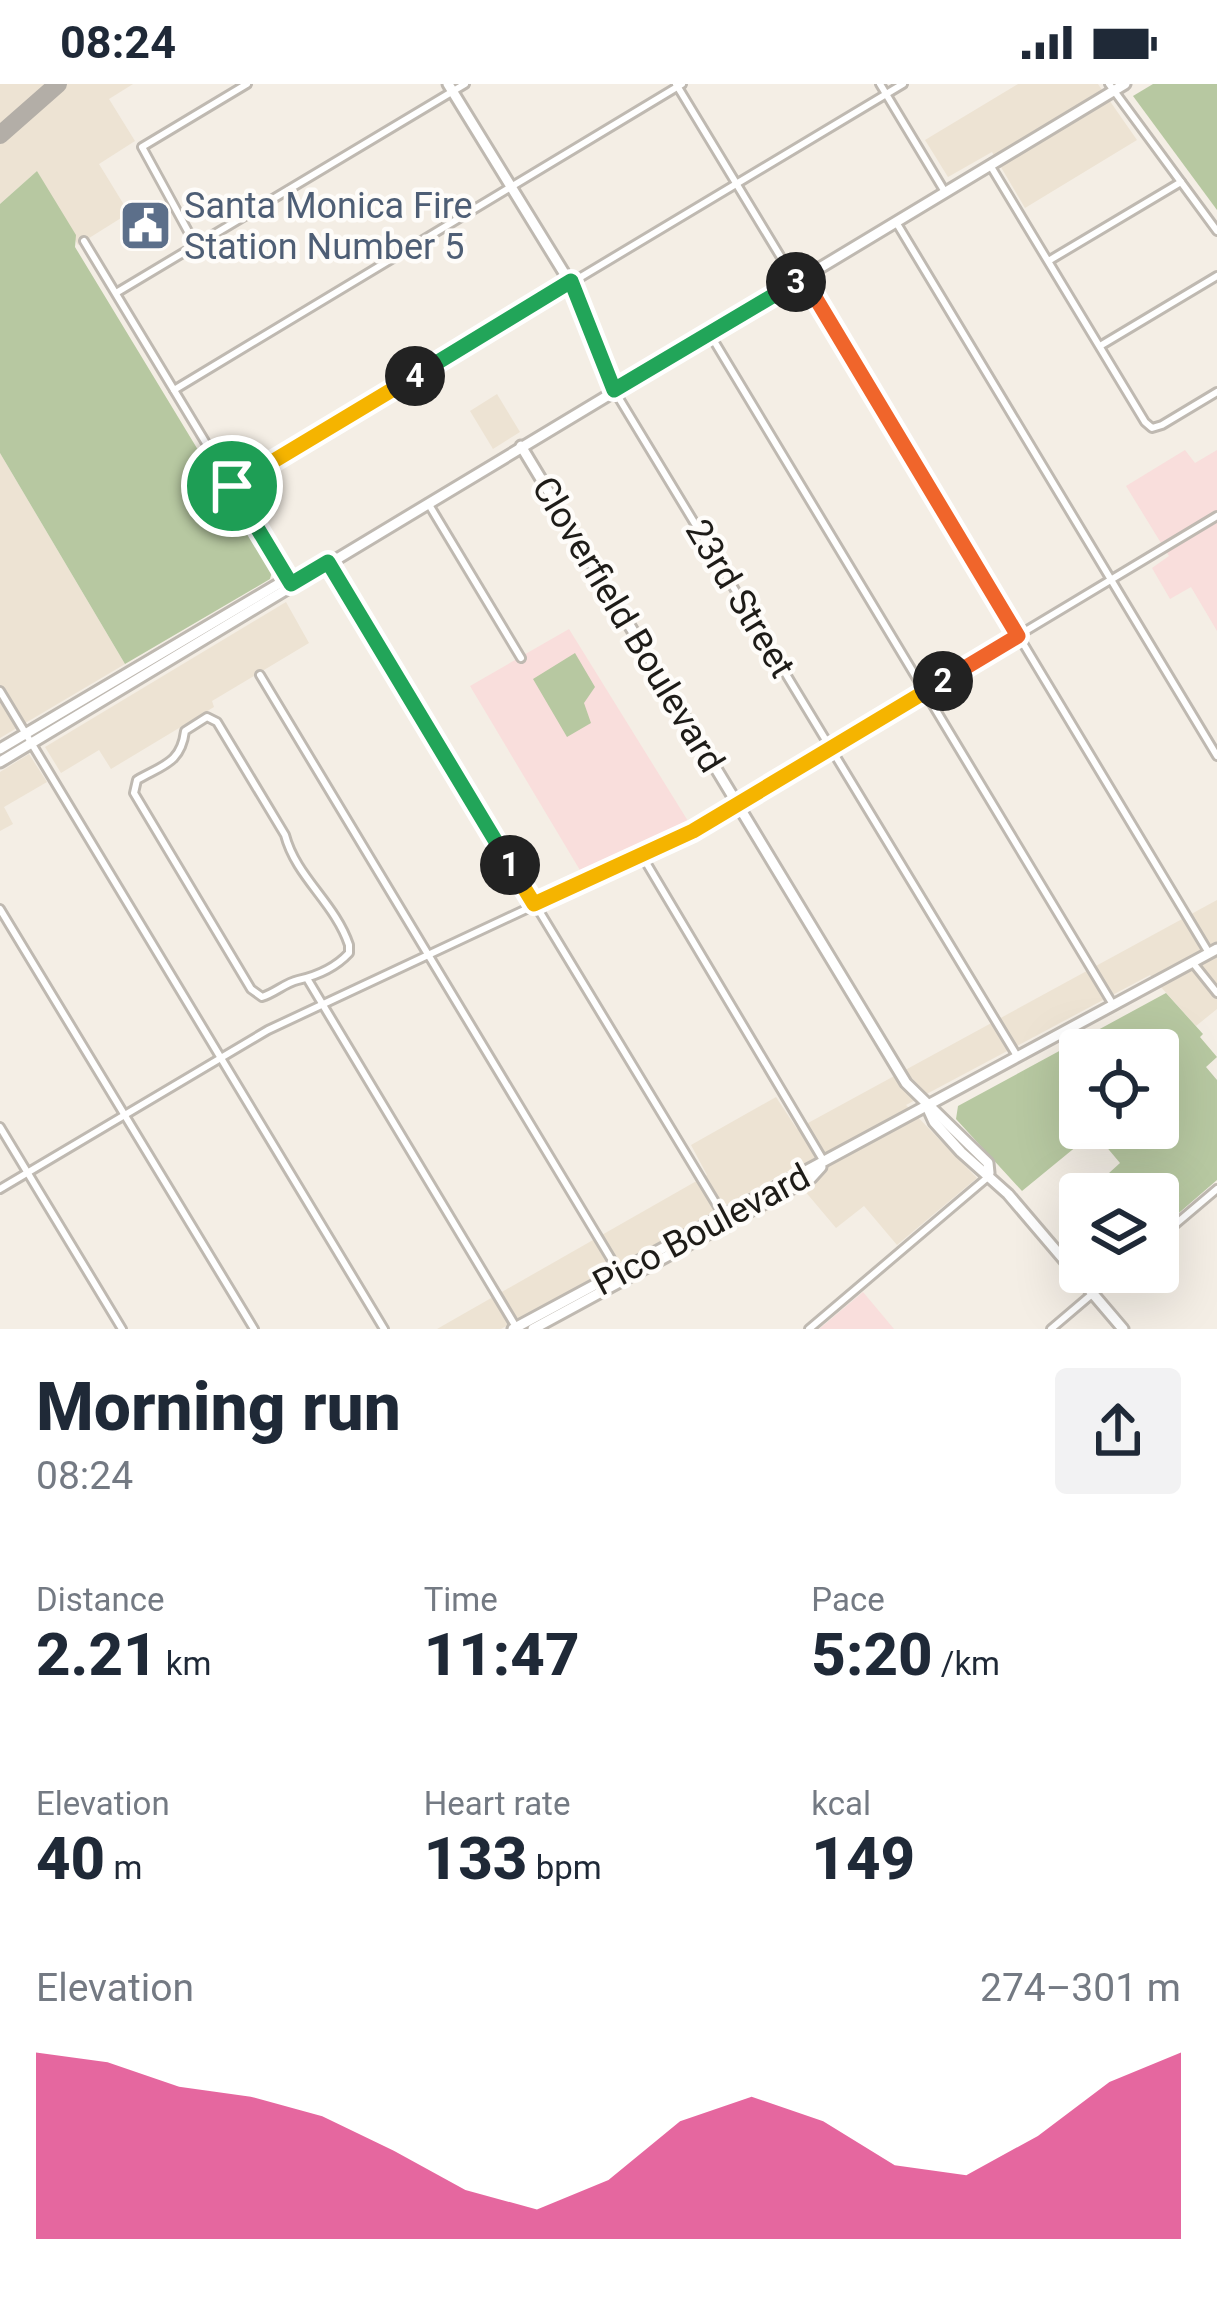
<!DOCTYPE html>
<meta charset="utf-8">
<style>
body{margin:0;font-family:Roboto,sans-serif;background:#f2f2f3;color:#1f2937;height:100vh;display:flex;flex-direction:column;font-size:45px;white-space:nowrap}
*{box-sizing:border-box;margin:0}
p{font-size:39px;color:#747a83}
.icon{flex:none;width:66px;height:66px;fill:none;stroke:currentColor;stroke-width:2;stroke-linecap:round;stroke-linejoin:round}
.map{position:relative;height:1245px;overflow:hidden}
.panel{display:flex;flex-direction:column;background:#fff;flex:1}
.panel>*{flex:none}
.controls{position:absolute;left:1059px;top:945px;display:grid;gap:24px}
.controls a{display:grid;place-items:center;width:120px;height:120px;border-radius:12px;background:#fff;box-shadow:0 12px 48px #0002;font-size:60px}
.pin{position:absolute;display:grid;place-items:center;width:102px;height:102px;color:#fff;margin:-51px;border:6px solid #fff;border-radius:50%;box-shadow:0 3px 12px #0007}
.km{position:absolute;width:60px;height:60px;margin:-30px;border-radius:50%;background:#222;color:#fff;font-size:33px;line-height:60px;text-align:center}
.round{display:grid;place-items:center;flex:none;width:126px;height:126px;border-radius:12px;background:#f2f2f3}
.overview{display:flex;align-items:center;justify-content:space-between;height:204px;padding:0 36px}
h1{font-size:66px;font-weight:800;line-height:90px}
.figures{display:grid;grid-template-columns:repeat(3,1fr);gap:18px;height:204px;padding:12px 36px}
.figures div{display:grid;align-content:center}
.figures b{font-size:60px;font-weight:800}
.figures small{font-size:33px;font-weight:400}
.figures p{font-size:33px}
.chart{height:336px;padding:24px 36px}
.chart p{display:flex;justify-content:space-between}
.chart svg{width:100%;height:216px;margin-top:12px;fill:#db2777;opacity:.7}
.status{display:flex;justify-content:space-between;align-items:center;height:84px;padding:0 60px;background:#fff;direction:ltr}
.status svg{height:33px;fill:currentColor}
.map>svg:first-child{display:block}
.built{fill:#ede3d3}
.education{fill:#f9dedc}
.green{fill:#b7c8a1;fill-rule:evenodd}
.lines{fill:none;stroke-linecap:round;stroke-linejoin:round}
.taxiway{stroke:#b3aea7;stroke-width:18}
.street-casing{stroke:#bfb9b1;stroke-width:12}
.secondary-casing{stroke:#bfb9b1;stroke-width:15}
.street{stroke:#fff;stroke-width:6}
.secondary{stroke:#fff;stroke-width:9}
.split-1-casing{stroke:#fff;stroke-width:24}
.split-2-casing{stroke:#fff;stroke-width:24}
.split-3-casing{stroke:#fff;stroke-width:24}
.split-4-casing{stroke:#fff;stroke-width:24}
.split-5-casing{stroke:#fff;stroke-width:24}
.split-1{stroke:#22a559;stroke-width:15}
.split-2{stroke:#f5b400;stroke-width:15}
.split-3{stroke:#f0652b;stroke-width:15}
.split-4{stroke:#22a559;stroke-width:15}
.split-5{stroke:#f5b400;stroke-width:15}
.labels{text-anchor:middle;stroke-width:9;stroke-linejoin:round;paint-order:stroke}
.service-label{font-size:36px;fill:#4e5e75;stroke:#fefcf9;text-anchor:start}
.street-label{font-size:36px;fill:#1e1c18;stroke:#fefcf9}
</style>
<div class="status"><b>08:24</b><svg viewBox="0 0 49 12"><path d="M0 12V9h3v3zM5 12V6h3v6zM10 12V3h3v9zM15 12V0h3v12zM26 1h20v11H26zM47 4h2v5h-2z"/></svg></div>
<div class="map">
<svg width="1217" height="1245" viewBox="0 0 1217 1245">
<rect width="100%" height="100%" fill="#f4eee5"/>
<g class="built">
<polygon points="0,0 133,0 109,15 135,57 99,80 129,129 78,161 37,87 0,120"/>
<polygon points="1018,0 1098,0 1137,56 1025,124 992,68 948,93 925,56"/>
<polygon points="497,310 520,348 493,365 470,327"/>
<polygon points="0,369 125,580 0,654"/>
<polygon points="286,518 309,559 212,617 214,623 111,685 99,666 61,689 45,663"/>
<polygon points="29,670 47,698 4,723 13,740 0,747 0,688"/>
<polygon points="1217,816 1217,925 1196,942 1150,891 906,1021 977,1094 897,1161 864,1122 836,1144 788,1087 501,1245 437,1245 707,1091 691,1061 776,1013 797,1045"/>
</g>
<g class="education">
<polygon points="1185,366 1195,379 1217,366 1217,547 1191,503 1170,515 1152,484 1169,472 1126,402"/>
<polygon points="569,545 688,737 581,788 470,602"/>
<polygon points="863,1208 894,1245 819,1245"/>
</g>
<g class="green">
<polygon points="1153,0 1217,0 1217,126 1133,12"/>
<polygon points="37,87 76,151 75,163 272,488 270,495 125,580 0,369 0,120"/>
<polygon points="575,569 595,603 584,619 591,639 567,653 533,595"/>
<path d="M1166,909L1203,950L1200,953L1217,973L1206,983L1217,996V1096L1158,1147V1110H1107L1098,1099L1120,1079L1094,1048L1022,1107L956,1035L958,1022ZM1080,966H1158V1044H1080Z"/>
</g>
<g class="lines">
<polyline class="taxiway" points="0,51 58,0"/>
<defs>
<g id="street">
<polyline points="676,0 788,185 809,203 1209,869"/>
<polyline points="880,0 945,108"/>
<polyline points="1109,0 1217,147"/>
<polyline points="990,81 1145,338 1152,344 1162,341 1217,308"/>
<polyline points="896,138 1217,672"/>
<polyline points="84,157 291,500"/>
<polyline points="196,162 142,63 247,0"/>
<polyline points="1050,176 1181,98"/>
<polyline points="116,209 465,0"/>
<polyline points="711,252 1112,919"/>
<polyline points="1100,262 1217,192"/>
<polyline points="174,306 682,0"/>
<polyline points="614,306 1017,972"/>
<polyline points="232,402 903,0"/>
<polyline points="428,419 521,574"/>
<polyline points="330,481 723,1131"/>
<polyline points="260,591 619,1188"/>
<polyline points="0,607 384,1245"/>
<path d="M207,633L217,638L285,751C296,793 335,819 349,861V869C336,883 316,892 298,896C285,899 275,909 262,913L251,905L134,709L137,696C163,681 181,679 185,647Z"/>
<polyline points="641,770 823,1076"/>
<polyline points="0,825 254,1245"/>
<polyline points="1193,879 1217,909"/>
<polyline points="308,896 516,1243"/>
<polyline points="0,1043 122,1245"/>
<polyline points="0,1105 268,946 693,747 1217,432"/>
<polyline points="1158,1155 1217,1105"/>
<polyline points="809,1245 988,1093"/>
<polyline points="1051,1245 1118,1188"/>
</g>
<g id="secondary">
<polyline points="448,0 580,215 614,306"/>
<polyline points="521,362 906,999 988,1079 989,1089"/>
<polyline points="0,665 280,499 289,501"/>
<polyline points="0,678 1125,0"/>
<polyline points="929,1027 934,1038 961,1068 1008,1110 1123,1245"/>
<polyline points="513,1245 1217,865"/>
<polyline points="533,1245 811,1094 821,1083"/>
</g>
</defs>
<use href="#street" class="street-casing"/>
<use href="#secondary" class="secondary-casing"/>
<use href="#street" class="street"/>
<use href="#secondary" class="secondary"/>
</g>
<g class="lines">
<defs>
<polyline id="split-1" points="232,402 291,500 328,478 510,781"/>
<polyline id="split-2" points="510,781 534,820 693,747 943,597"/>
<polyline id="split-3" points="796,198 800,196 809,203 1018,552 943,597"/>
<polyline id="split-4" points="415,292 571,197 614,306 796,198"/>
<polyline id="split-5" points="232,402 415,292"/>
</defs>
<use href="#split-1" class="split-1-casing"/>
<use href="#split-2" class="split-2-casing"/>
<use href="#split-3" class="split-3-casing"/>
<use href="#split-4" class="split-4-casing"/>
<use href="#split-5" class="split-5-casing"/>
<use href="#split-1" class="split-1"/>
<use href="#split-2" class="split-2"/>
<use href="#split-3" class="split-3"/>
<use href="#split-4" class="split-4"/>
<use href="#split-5" class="split-5"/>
</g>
<defs>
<symbol id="civic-square" viewBox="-11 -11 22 22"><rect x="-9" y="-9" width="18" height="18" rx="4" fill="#5c6f8a" stroke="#fefcf9"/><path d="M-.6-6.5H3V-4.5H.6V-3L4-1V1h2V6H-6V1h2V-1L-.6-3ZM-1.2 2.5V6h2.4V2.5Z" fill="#fff"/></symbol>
</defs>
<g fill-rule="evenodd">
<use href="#civic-square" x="116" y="112" width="59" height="59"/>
</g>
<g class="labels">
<g class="service-label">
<text x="184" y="134">Santa Monica Fire<tspan x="184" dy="41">Station Number 5</tspan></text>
</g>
<g class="street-label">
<text transform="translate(741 514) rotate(59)" y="13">23rd Street</text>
<text transform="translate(629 540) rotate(59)" y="13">Cloverfield Boulevard</text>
<text transform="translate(701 1145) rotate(-28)" y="13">Pico Boulevard</text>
</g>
</g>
</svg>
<div class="controls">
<a><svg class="icon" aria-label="locate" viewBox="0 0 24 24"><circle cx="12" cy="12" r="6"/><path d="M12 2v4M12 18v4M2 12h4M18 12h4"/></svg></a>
<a><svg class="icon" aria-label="layers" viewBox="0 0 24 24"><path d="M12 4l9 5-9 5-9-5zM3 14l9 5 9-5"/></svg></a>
</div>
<div class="pin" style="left:232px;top:402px;background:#1e9e55"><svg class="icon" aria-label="arrive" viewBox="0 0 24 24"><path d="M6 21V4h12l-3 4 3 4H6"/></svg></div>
<b class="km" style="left:510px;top:781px">1</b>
<b class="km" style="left:943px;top:597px">2</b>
<b class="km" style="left:796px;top:198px">3</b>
<b class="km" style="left:415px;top:292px">4</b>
</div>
<section class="panel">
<div class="overview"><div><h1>Morning run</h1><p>08:24</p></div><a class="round"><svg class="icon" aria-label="share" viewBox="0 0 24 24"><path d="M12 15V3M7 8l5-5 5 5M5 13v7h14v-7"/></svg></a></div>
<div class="figures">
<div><p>Distance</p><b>2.21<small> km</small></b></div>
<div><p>Time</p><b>11:47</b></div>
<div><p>Pace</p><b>5:20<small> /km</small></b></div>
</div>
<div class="figures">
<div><p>Elevation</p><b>40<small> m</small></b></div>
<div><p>Heart rate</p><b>133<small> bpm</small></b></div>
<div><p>kcal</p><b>149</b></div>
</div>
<div class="chart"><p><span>Elevation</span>274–301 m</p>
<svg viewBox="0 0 160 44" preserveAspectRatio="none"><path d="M0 44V6L10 8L20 13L30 15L40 19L50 26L60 34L70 38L80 32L90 20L100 15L110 20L120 29L130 31L140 23L150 12L160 6V44z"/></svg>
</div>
</section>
